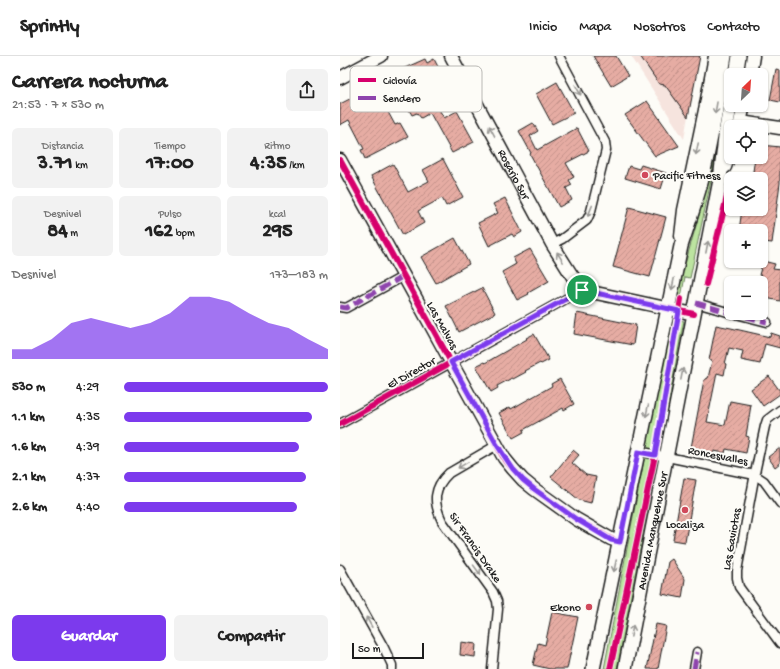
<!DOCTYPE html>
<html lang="es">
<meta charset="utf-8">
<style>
body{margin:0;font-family:"Gochi Hand",sans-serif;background:#f2f2f2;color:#222;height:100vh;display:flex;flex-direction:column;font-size:15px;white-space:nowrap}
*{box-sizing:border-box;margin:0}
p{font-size:13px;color:#767676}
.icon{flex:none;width:22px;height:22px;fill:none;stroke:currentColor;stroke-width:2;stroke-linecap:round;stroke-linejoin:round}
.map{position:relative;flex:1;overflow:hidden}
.panel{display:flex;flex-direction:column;background:#fff;width:340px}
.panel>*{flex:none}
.needle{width:26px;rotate:25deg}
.tools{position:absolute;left:384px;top:12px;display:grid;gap:8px}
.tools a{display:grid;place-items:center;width:44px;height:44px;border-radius:6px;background:#fff;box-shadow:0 1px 3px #0004;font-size:20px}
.scale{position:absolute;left:12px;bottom:10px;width:72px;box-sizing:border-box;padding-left:4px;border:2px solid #1c1c1c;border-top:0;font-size:11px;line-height:14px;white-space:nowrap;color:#1c1c1c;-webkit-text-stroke:3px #fdfcf7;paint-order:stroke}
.pin{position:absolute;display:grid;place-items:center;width:34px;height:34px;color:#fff;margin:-17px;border:2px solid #fff;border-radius:50%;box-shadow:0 1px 4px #0007}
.round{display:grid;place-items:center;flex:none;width:42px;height:42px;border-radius:6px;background:#f2f2f2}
.headline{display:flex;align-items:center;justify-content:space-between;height:68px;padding:0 12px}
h1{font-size:22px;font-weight:700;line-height:30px}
.figures{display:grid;grid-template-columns:repeat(3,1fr);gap:6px;height:68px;padding:4px 12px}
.figures div{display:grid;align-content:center;border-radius:6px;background:#f2f2f2;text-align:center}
.figures b{font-size:20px;font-weight:700}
.figures small{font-size:11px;font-weight:400}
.figures p{font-size:11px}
.chart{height:112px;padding:8px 12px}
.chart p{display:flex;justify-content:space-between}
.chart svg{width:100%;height:72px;margin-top:4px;fill:#7c3aed;opacity:.7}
.action{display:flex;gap:8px;margin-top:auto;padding:8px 12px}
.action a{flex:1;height:46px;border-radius:6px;background:#7c3aed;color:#fff;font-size:16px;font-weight:700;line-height:46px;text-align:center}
.action a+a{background:#f2f2f2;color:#222}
ul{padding:0 12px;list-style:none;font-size:13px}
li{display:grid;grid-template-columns:64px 48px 1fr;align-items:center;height:30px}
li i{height:10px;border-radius:5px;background:#7c3aed}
header{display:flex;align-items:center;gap:24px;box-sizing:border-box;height:56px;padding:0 20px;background:#fff;border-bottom:1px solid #e0e0e0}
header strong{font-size:19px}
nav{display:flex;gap:22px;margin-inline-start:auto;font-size:14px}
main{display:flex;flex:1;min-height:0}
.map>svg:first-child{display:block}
.built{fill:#f6e4de}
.green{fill:#bce4a0;stroke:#6c805e}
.building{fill:url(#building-hatch);stroke:#1c1c1c}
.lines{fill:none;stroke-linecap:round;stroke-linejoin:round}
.street-casing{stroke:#1c1c1c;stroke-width:11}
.secondary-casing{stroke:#1c1c1c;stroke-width:15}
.primary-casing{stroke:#1c1c1c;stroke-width:16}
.street{stroke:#fdfcf7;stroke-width:8}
.secondary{stroke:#fdfcf7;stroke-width:12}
.primary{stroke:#fdfcf7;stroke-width:13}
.quiet{stroke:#8e44ad;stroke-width:5;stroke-dasharray:10 5;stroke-linecap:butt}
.cycleway-casing{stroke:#fdfcf7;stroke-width:8}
.cycleway{stroke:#d6006c;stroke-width:6}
.oneway{stroke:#989794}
.route-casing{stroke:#fff;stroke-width:8}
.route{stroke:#7c3aed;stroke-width:5}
.poi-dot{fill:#d1495b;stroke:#fdfcf7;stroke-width:1.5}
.labels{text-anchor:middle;stroke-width:4;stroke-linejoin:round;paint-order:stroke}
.street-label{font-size:12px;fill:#1c1c1c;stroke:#fdfcf7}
.poi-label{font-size:12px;fill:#1c1c1c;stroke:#fdfcf7;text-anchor:start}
.key{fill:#fdfcf7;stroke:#bab9b5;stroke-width:1}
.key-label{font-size:11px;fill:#1c1c1c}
</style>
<header>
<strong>Sprintly</strong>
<nav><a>Inicio</a><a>Mapa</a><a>Nosotros</a><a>Contacto</a></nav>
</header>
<main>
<section class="panel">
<div class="headline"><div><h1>Carrera nocturna</h1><p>21:53 · 7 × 530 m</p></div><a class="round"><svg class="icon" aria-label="share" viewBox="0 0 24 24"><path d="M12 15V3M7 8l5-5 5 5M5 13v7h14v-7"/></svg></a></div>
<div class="figures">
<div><p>Distancia</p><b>3.71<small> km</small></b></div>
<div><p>Tiempo</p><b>17:00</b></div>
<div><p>Ritmo</p><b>4:35<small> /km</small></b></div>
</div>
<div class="figures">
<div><p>Desnivel</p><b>84<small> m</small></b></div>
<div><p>Pulso</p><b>162<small> bpm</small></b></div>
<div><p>kcal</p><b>295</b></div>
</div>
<div class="chart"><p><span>Desnivel</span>173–183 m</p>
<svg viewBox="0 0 160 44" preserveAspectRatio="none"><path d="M0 44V38L10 38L20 32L30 22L40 19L50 22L60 25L70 22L80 16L90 6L100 6L110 9L120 16L130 22L140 25L150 32L160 38V44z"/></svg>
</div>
<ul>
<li><b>530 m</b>4:29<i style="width:100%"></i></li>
<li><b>1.1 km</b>4:35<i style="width:92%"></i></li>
<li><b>1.6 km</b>4:39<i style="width:86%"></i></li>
<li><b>2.1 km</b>4:37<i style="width:89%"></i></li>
<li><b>2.6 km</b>4:40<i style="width:85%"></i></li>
</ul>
<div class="action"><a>Guardar</a><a>Compartir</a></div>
</section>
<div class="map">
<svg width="440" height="613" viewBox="0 0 440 613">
<defs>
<pattern id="building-hatch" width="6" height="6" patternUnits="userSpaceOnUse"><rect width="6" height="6" fill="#e6aca3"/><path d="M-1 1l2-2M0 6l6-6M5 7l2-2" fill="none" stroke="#c5938c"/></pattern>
</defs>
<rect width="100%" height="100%" fill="#fdfcf7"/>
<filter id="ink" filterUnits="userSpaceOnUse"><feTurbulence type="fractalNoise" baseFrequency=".025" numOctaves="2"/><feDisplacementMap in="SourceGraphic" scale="8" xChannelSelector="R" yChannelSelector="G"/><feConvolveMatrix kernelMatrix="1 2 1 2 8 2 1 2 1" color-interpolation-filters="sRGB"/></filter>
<g filter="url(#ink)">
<polygon class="built" points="291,0 360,0 348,60 344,83"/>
<g class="green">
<polygon points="378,82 380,83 350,222 345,221 341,241 336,240 367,131"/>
<polygon points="331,262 344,265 277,613 264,613"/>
</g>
<g class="building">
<polygon points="253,0 276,0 288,20 271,30"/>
<polygon points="300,0 360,0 348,61 325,29 319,28"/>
<polygon points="85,3 87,7 94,3 112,38 96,48 104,62 117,55 134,86 112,97 90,57 81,62 77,57 72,59 67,50 70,47 57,22 61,20 58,15"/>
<polygon points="436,13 440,14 440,46 430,44"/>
<polygon points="217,26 234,57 212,68 196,38"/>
<polygon points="39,28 45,41 41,43 55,69 60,67 68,81 25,103 21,94 24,93 9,64 0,69 0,48"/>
<polygon points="307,45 339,90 315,100 285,59"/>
<polygon points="193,67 198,75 190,80 197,94 237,72 249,95 226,107 234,121 229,124 232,129 226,132 232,144 219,151 190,98 191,97 179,75"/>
<polygon points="421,89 440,91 440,127 432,187 424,186 424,183 421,182 421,175 399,175 402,153 421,153 421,145 423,145 425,127 421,126 421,123 412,123 415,101 421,101"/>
<polygon points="103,103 123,141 106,150 102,142 78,155 84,167 63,179 31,120 53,108 68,136 89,125 83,114"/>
<polygon points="301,109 326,117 321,133 285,122 289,110 299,113"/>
<polygon points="165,142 182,176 174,181 172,178 149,190 138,167 158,157 153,148"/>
<polygon points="289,151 326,161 310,221 273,211"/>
<polygon points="115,182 129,208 96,227 81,201"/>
<polygon points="190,193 209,225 188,237 189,238 177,244 162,216 176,208 173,202"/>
<polygon points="423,205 435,208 433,213 440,214 440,245 421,241 421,227 419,227 421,219 419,219"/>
<polygon points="142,232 155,257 119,276 106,250"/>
<polygon points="237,257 296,269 293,289 234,278"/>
<polygon points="376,269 391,272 430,281 431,277 440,280 440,292 425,288 420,308 401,304 403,295 389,292 385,308 386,308 384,319 377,317 367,366 385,369 390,345 411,349 406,380 409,381 406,397 386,393 385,397 374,395 373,401 350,397 364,324 368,322 372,305 369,304"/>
<polygon points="194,278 209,304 201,308 200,307 185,315 186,316 173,323 172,322 157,330 158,332 151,336 136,310 144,306 145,307 187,283 186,282"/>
<polygon points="429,320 440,335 440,338 423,350 411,333"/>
<polygon points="220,323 234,348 224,354 223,352 183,374 184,376 173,382 159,357 170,351 171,353 212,330 211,328"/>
<polygon points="440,392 440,407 435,411 428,401"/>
<polygon points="233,394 239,399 232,407 246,419 256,421 251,447 239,444 211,421"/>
<polygon points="344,422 356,424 345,486 333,484"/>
<polygon points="332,503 345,523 342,542 322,538 328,506"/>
<polygon points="212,556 238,561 227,613 210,613 193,609 198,587 205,589"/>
<polygon points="316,568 326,570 318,613 307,613"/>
<polygon points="121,586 136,588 135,601 120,599"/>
</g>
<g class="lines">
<defs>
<g id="street">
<polyline points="212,188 222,183 247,164 251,155 266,94 265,86 219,0"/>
<polyline points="356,247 391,257"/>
<polyline points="0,251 6,252 64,220"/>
<polyline points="392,257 427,266"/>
<polyline points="440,354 427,364 425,370 416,412 397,515 397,522 399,531 440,587"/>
<polyline points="0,368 242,234"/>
<polyline points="298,395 415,419 424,425 440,447"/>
<polyline points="0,513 44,592 52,609 52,613"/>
<path d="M152,613L158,553L157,545L153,536L102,465C93,446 93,432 109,417L157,389"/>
<polyline points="354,613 357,596"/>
</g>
<g id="secondary">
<path id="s1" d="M111,0L212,188L231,218L242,234L354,258"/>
<polyline points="410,19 413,0"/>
<polyline points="0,22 41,0"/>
<polyline points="401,66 440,72"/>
<polyline points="399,71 404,49"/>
<polyline points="0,104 111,306 164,402 173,413 183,424 194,433 236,463 271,483 280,486"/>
<polyline points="385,111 391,93"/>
<polyline points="341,180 344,154 365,54 375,0"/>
</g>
<g id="primary">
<polyline points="396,19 399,0"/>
<path d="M253,613L341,190C348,168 356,146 362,123C372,82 378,41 385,0"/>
<path id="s2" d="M285,613L380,124L386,73L391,45"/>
</g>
</defs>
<use href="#street" class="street-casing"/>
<use href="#secondary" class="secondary-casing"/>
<use href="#primary" class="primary-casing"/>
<use href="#street" class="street"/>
<use href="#secondary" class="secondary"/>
<use href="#primary" class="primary"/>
<g class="quiet">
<polyline points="356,247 391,257"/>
<polyline points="0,251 6,252 64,220"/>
<polyline points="392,257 427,266"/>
<polyline points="354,613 357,596"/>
</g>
<defs>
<g id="cycleway">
<polyline points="0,104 111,306 164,402 173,413 183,424 194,433 236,463 271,483 280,486"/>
<polyline points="366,228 391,124"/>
<polyline points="0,368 242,234 354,258"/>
<polyline points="270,613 315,399 341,243"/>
</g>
</defs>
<use href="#cycleway" class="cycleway-casing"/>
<use href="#cycleway" class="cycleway"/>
</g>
<defs><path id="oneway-shaft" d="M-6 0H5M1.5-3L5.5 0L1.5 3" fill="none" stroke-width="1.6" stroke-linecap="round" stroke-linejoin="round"/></defs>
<g class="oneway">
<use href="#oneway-shaft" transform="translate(238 34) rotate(62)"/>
<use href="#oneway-shaft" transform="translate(376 52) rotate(100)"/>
<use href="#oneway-shaft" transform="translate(152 75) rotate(-118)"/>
<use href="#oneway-shaft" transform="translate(357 93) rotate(102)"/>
<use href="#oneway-shaft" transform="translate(250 155) rotate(112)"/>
<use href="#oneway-shaft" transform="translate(367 191) rotate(-79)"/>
<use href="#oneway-shaft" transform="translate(220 201) rotate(-122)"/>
<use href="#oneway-shaft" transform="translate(333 228) rotate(102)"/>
<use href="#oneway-shaft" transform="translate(342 318) rotate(-79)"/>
<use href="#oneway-shaft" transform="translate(307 355) rotate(102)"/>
<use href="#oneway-shaft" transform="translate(123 409) rotate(149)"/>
<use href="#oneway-shaft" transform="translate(275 510) rotate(102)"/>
<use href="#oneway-shaft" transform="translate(137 514) rotate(54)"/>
<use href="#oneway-shaft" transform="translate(29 566) rotate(-119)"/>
<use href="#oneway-shaft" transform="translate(292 575) rotate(-79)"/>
</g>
</g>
<g class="lines" filter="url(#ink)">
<defs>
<polygon id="route" points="242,234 339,255 315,399 298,396 280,486 271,484 236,463 194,433 183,424 173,413 157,389 111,306"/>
</defs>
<use href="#route" class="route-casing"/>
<use href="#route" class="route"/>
</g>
<g class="poi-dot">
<circle cx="305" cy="119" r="4"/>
<circle cx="345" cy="454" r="4"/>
<circle cx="249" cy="551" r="4"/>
</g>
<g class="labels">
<g class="street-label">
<text dy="4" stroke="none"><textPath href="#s1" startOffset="134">Rosario Sur</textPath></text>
<text transform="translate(103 269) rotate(61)" y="4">Las Malvas</text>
<text transform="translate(71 316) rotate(-29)" y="4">El Director</text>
<text transform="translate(378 399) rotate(11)" y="4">Roncesvalles</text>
<text dy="4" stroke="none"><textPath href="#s2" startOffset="141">Avenida Manquehue Sur</textPath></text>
<text transform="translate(391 483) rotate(-80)" y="4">Las Gaviotas</text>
<text transform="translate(136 491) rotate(55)" y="4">Sir Francis Drake</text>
</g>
<g class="poi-label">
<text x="313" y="123">Pacific Fitness</text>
<text x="345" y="472" text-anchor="middle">Localiza</text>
<text x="241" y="555" text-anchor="end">Ekono</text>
</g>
</g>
<rect x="10" y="10" width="132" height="46" rx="6" class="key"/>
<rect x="18" y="22" width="18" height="4" fill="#d6006c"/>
<rect x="18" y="40" width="18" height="4" fill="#8e44ad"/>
<g class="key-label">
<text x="43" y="28">Ciclovía</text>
<text x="43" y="46">Sendero</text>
</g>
</svg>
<div class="tools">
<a><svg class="needle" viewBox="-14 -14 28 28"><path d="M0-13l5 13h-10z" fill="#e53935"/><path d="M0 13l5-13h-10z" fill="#767676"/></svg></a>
<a><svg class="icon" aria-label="locate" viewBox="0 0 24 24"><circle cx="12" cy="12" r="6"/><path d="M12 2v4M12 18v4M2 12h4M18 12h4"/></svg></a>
<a><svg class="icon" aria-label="layers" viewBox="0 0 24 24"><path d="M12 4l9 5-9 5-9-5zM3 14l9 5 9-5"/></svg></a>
<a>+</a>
<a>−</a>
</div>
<div class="scale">50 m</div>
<div class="pin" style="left:242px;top:234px;background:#1e9e55"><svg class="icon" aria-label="arrive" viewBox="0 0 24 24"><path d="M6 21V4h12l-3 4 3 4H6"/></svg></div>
</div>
</main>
